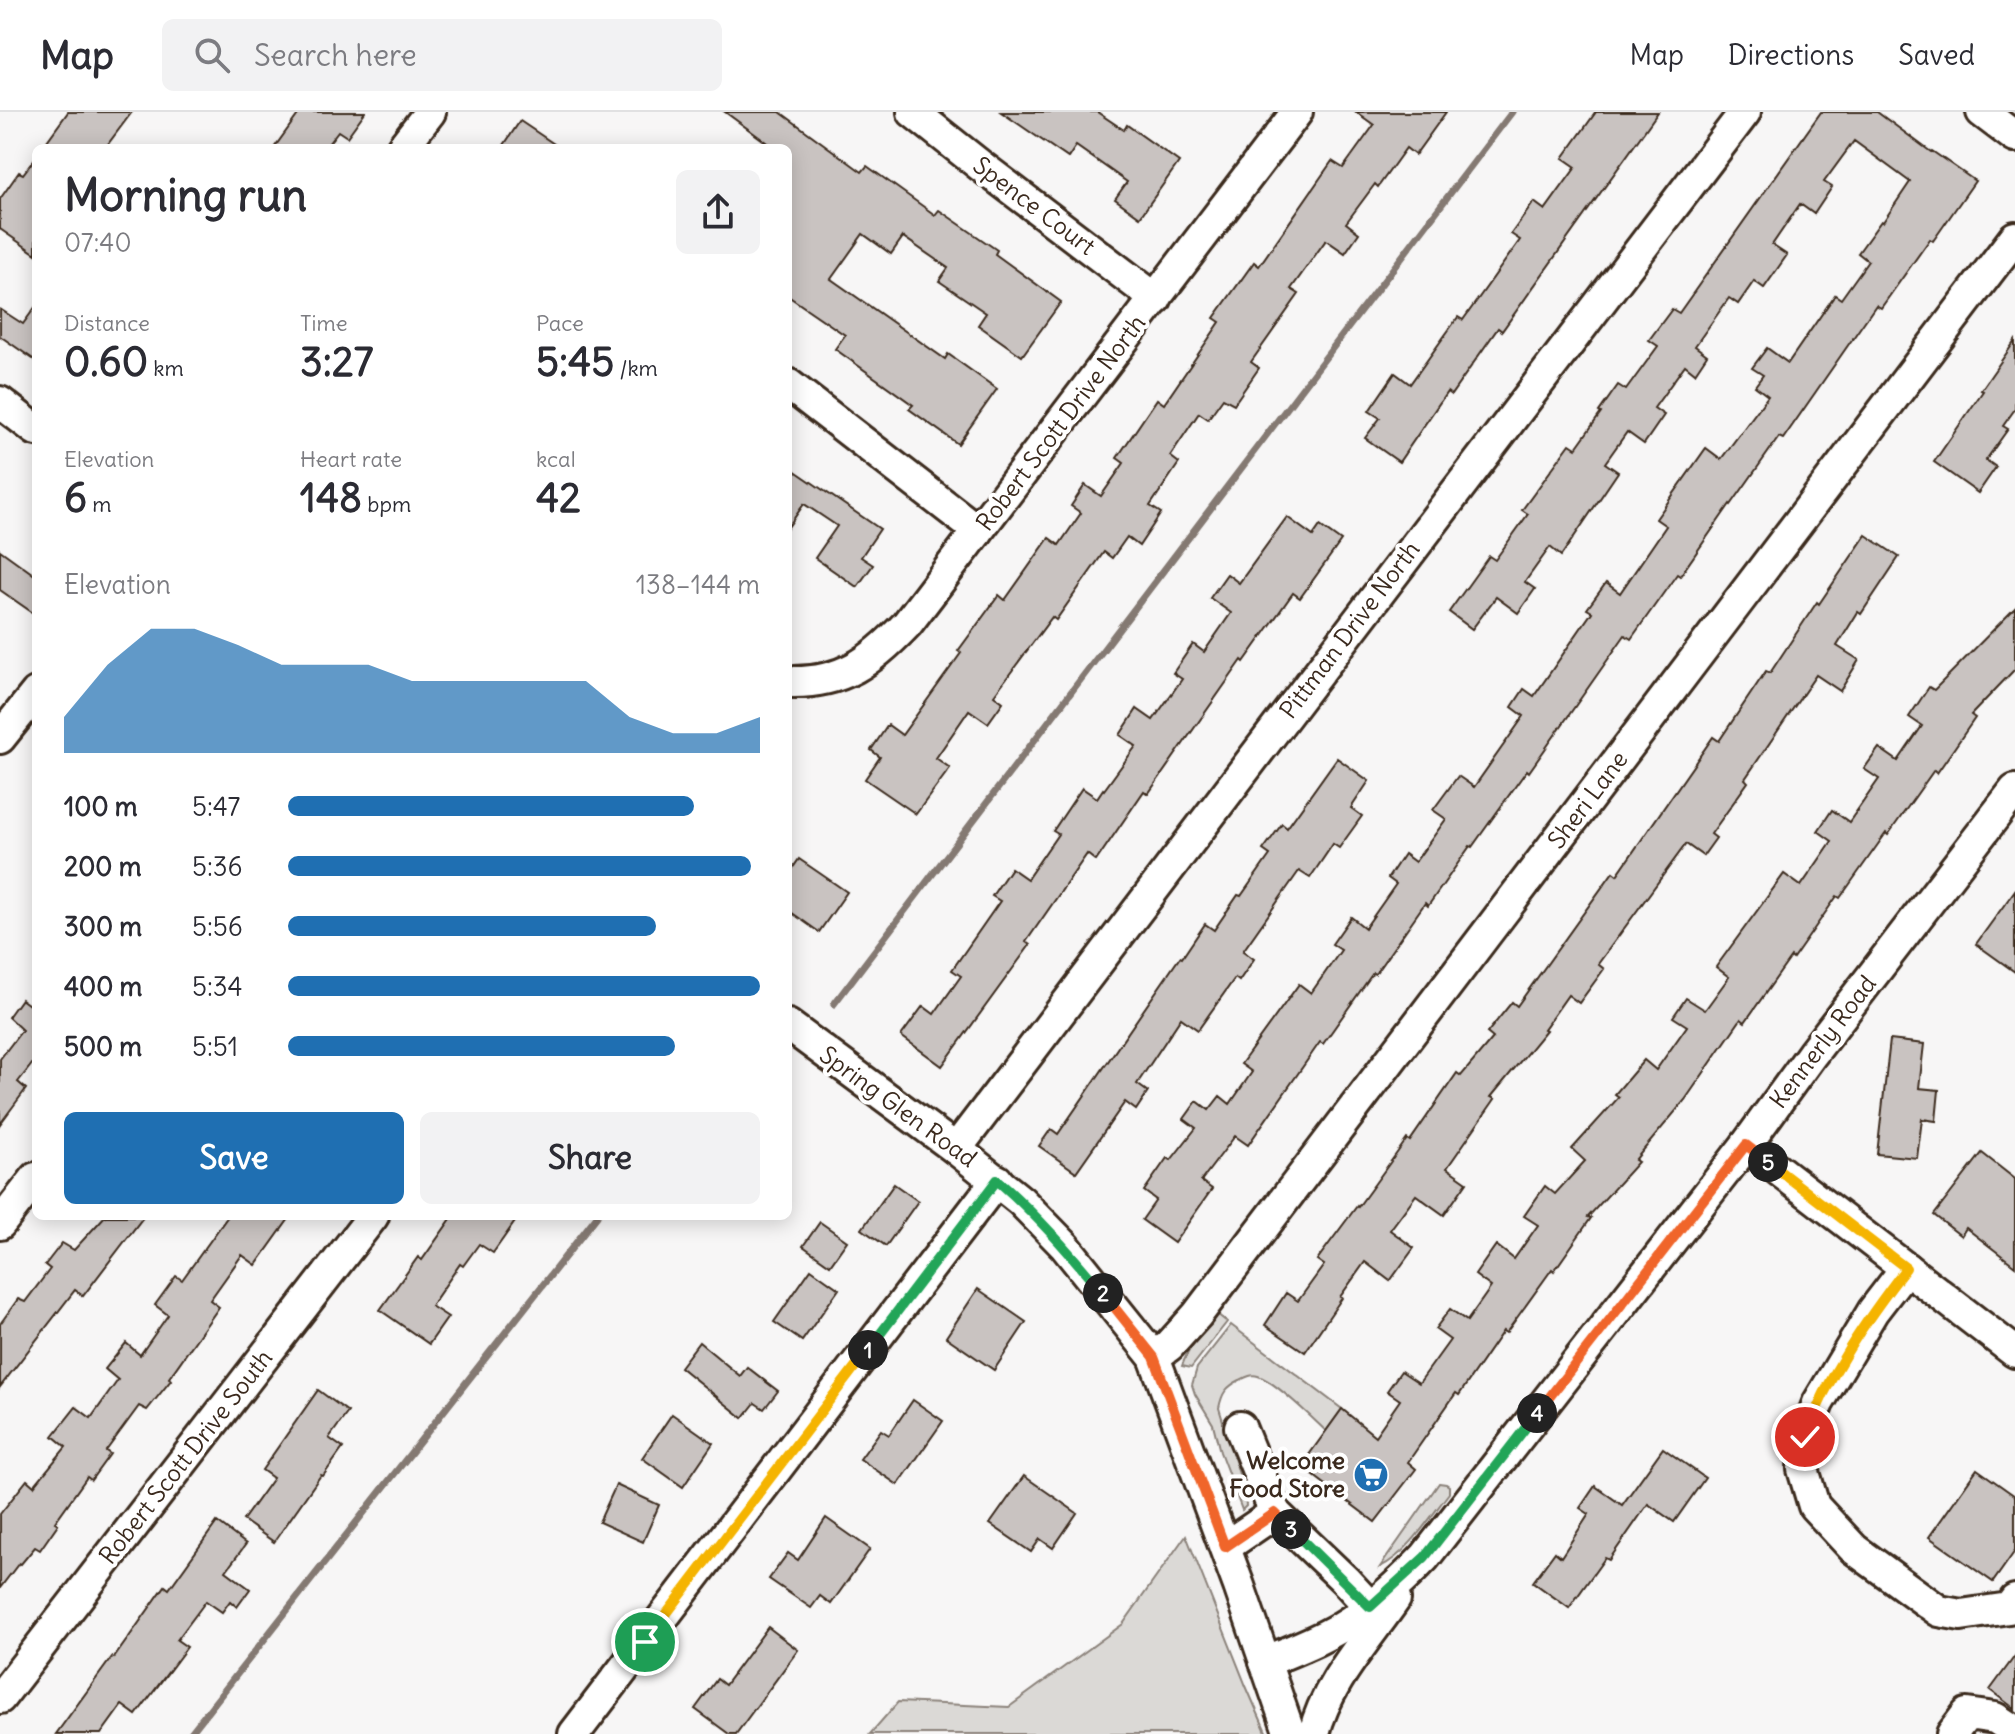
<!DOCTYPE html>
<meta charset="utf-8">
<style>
body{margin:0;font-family:Delius,sans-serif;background:#f2f2f3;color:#2b2b33;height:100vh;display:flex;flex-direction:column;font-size:30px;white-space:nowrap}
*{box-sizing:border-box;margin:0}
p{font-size:26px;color:#7c7c81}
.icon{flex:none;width:44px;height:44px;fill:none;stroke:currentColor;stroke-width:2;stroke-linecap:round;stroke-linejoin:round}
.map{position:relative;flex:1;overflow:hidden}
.details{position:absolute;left:32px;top:32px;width:760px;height:1076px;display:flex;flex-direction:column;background:#fff;border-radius:12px;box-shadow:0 4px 20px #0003}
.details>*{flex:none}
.pin{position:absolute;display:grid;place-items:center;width:68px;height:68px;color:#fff;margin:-34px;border:4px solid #fff;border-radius:50%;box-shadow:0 2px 8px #0007}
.km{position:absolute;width:40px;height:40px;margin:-20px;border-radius:50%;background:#222;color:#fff;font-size:22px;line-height:40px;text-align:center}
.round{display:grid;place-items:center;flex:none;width:84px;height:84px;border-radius:12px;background:#f2f2f3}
.overview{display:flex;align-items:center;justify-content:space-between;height:136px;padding:0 32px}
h1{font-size:44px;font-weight:800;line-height:60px}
.stats{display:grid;grid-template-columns:repeat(3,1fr);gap:12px;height:136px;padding:8px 32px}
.stats div{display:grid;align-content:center}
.stats b{font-size:40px;font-weight:800}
.stats small{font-size:22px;font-weight:400}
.stats p{font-size:22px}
.chart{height:224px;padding:16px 32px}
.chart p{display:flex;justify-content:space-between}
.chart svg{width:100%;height:144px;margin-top:8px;fill:#1f6fb2;opacity:.7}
.cta{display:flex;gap:16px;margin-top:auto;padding:16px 32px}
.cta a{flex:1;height:92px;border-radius:12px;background:#1f6fb2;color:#fff;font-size:32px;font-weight:800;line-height:92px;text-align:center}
.cta a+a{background:#f2f2f3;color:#2b2b33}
ul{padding:0 32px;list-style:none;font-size:26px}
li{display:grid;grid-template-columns:128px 96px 1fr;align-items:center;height:60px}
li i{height:20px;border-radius:10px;background:#1f6fb2}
header{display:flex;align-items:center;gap:48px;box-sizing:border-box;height:112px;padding:0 40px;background:#fff;border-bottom:2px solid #e1e1e2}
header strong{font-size:38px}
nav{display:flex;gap:44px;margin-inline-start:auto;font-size:28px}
.search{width:560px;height:72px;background:#f2f2f3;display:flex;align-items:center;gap:20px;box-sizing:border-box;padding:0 28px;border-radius:12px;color:#7c7c81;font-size:30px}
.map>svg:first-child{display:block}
.green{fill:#dbd9d6;stroke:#8b827a;stroke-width:2}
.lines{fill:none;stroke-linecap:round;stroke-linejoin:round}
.stream{stroke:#847972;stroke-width:7}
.building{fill:#c9c3c1;stroke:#3b2a1e;stroke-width:2}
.minor-casing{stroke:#3b2a1e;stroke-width:36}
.minor{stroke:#fff;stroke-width:30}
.split-1-casing{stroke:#fff;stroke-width:16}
.split-2-casing{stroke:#fff;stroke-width:16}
.split-3-casing{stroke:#fff;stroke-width:16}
.split-4-casing{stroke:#fff;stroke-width:16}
.split-5-casing{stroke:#fff;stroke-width:16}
.split-6-casing{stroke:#fff;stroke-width:16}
.split-1{stroke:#f5b400;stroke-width:10}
.split-2{stroke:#22a559;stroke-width:10}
.split-3{stroke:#f0652b;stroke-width:10}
.split-4{stroke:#22a559;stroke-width:10}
.split-5{stroke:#f0652b;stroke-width:10}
.split-6{stroke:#f5b400;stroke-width:10}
.labels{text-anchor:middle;stroke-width:8;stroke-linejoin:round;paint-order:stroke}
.street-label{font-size:24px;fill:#3b2a1e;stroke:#fff}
.poi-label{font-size:24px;font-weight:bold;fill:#3b2a1e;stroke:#fff;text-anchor:end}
</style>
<header>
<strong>Map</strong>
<div class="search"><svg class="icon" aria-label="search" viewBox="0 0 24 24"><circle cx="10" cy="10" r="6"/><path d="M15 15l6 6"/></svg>Search here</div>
<nav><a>Map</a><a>Directions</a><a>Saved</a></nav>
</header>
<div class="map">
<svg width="2015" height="1622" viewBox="0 0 2015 1622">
<rect width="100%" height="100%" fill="#f7f6f6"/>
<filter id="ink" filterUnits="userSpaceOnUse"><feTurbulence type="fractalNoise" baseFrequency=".0125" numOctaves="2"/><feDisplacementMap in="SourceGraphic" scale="16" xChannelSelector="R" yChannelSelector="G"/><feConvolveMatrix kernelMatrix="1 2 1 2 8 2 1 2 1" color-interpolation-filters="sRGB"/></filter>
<g filter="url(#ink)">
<g class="green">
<path d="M1217,1202L1227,1210L1191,1256L1182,1254C1188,1235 1205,1217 1217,1202Z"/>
<path d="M1231,1213L1342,1297L1326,1319C1312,1306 1275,1269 1258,1264C1251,1262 1246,1265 1240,1268C1226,1275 1222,1281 1219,1296L1245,1382L1246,1394L1242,1398L1220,1340L1213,1312L1195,1282L1192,1273L1197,1256Z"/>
<path d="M1439,1371L1446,1372L1449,1374V1381C1431,1404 1407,1443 1380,1455Z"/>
<polygon points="1186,1423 1246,1574 1267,1622 870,1622 898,1590 1009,1595 1123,1512"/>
</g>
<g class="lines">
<g class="stream">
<polyline points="834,892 1512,0"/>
<polyline points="190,1622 597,1104"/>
</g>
</g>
<g class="building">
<polygon points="68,0 132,0 105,36 42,36"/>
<polygon points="300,0 365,0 347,25 338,19 325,36 274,36"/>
<polygon points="725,0 780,0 862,60 867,54 935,103 939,98 997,138 995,142 1061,190 1022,244 978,213 986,201 939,169 948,156 903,125 891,142 863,122 831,167 945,247 948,242 997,277 958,332 909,297 913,293 835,237 845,223 788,184 788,36 774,36"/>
<polygon points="1001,0 1097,0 1124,18 1127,13 1179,50 1140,105 1115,87 1127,70 1076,34 1068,46"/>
<polygon points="1356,0 1446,0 1415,43 1406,36 1378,75 1375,72 1346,111 1359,121 1345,141 1326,128 1291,177 1299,182 1251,250 1259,256 1234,292 1223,286 1208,307 1199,301 1170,344 1179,351 1150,394 1161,401 1139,434 1127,425 1112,446 1104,440 1056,508 1052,505 994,583 1003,590 988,611 969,598 936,646 950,656 916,702 865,667 880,645 871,638 888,613 902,623 961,541 958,539 999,483 1005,488 1049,426 1059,433 1081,401 1071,394 1085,373 1101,384 1124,351 1117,346 1157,287 1164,292 1220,210 1214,206 1254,150 1259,154 1332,49 1343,56 1374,13"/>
<polygon points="1596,0 1658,0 1502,219 1498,216 1451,283 1447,280 1399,350 1365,326 1380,306 1369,299 1395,261 1410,272 1458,205 1463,208 1520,128 1511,122 1534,90 1545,98 1576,55 1563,46"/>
<polygon points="1821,0 1877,0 1931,40 1932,39 1975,69 1933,129 1930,127 1881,196 1876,193 1783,327 1779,325 1731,393 1730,392 1680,464 1677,462 1631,527 1625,523 1529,660 1527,658 1472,735 1470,734 1428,794 1425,791 1375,862 1373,861 1323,932 1320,930 1248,1033 1235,1024 1201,1069 1212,1077 1174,1131 1142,1108 1156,1088 1144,1079 1167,1046 1171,1048 1196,1016 1184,1007 1197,989 1209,998 1220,984 1230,992 1252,960 1241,952 1299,872 1311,881 1341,838 1332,832 1351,805 1365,816 1396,772 1388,766 1404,742 1415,750 1446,707 1433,698 1458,664 1474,675 1524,604 1512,595 1524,577 1534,584 1592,500 1587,497 1606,471 1620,481 1666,414 1656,407 1706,336 1721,347 1768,284 1755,274 1763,263 1752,256 1767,236 1788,251 1835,183 1841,187 1868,149 1858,141 1881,109 1883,110 1910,70 1854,29 1824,70 1832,75 1814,102 1800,92 1772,133 1787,143 1764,176 1754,169 1738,192 1729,186 1695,234 1707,243 1695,261 1685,253 1654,296 1664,303 1644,332 1627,320 1605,351 1618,360 1561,444 1550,435 1525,470 1535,477 1518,501 1496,485 1472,517 1449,500 1489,444 1495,448 1528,402 1522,398 1570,332 1576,336 1601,301 1599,300 1618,273 1626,278 1658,234 1649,228 1672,197 1679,201"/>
<polygon points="520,9 560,36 502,36"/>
<polygon points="36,45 36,142 0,117 0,87 19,60 23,62"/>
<polygon points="36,194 36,249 0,224 0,197 23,212"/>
<polygon points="2015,229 2015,297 2003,314 2008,317 1986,348 1996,355 1978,381 1934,350 1983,279 1981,278"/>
<polygon points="788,354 880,417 861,445 873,453 857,475 815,446 837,414 804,392 788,415"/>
<polygon points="1287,405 1313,424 1320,414 1341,429 1300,486 1293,481 1244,550 1242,548 1148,682 1144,679 1096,749 1087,742 1026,830 1030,833 942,954 901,924 923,894 934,902 961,864 952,858 1000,789 992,784 1011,756 1027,767 1058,722 1053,719 1082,676 1097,686 1103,677 1104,678 1136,634 1120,623 1137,597 1153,608 1182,567 1173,561 1193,532 1204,540 1231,501 1210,486 1227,462 1239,471"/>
<polygon points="1866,423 1899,445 1861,502 1858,500 1837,534 1859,548 1840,579 1816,563 1745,667 1748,670 1711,722 1716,726 1703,744 1686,732 1598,852 1604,857 1579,891 1568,883 1544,917 1546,918 1491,985 1495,987 1447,1056 1467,1070 1444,1103 1416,1083 1390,1118 1414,1136 1390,1169 1365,1150 1340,1185 1342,1186 1305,1240 1265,1213 1286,1181 1298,1189 1324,1153 1317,1148 1357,1094 1358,1095 1407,1027 1410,1029 1457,961 1461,964 1493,926 1487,921 1512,890 1517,894 1613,760 1617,763 1713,625 1719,629 1766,559 1770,561 1817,490 1819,492"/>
<polygon points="0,438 36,464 36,503 0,478"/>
<polygon points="2015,496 2015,557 1971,603 1975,606 1937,661 1934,658 1888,723 1886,721 1840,786 1837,784 1793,847 1791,845 1745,910 1741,907 1685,988 1635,1048 1638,1050 1588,1105 1591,1106 1554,1159 1552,1157 1506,1221 1503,1219 1459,1283 1456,1281 1408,1350 1416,1357 1375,1410 1301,1354 1342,1297 1375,1324 1400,1288 1387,1279 1401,1259 1419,1271 1450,1228 1435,1217 1450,1197 1467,1209 1491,1175 1475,1163 1496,1133 1514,1147 1538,1113 1524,1104 1545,1074 1555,1082 1585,1049 1572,1037 1619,985 1615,982 1644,948 1656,958 1687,914 1673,905 1686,886 1705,898 1729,865 1716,855 1784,762 1801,774 1832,729 1818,719 1832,698 1849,710 1879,667 1864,657 1879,636 1898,649 1922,614 1909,605 1929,575 1934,578"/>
<polygon points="1337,646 1369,669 1351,696 1362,704 1339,736 1333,732 1310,766 1299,759 1243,839 1254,847 1239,869 1235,866 1198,918 1181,906 1137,972 1148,980 1136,998 1125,990 1076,1060 1039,1034 1051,1017 1058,1022 1180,845 1182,846 1205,812 1214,818 1238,783 1241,784 1270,743 1263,738 1282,712 1287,716"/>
<polygon points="799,747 847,780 819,820 788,798 788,763"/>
<polygon points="2015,778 2015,860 1976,832"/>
<polygon points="21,887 36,898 36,947 18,970 26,977 0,1012 0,947 22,918 8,905"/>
<polygon points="1890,928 1924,932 1919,976 1939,978 1936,1009 1922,1007 1917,1046 1877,1042"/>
<polygon points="1982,1041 2015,1067 2015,1154 1966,1116 1961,1124 1934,1103"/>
<polygon points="894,1072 918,1089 886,1134 862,1117"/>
<polygon points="105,1104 144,1104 83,1184 75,1178 0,1275 0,1212 18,1187 25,1190 50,1157 45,1153 62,1131 74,1138"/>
<polygon points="228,1104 291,1104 256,1153 242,1143 210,1188 219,1195 169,1266 171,1268 147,1298 139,1294 106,1339 110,1342 91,1368 87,1365 55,1410 58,1412 40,1438 35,1435 21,1452 19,1451 0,1476 0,1402 27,1368 34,1374 66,1335 53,1324 76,1295 91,1306 118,1268 105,1257 126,1231 140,1243 168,1203 155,1193 176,1164 182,1168"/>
<polygon points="453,1104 519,1104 493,1141 479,1132 463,1154 460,1152 431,1194 448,1205 429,1232 380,1198 418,1145 422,1148"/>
<polygon points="820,1110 847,1129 830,1153 803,1134"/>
<polygon points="811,1157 839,1177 802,1229 774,1210"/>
<polygon points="978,1177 1026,1210 994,1258 946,1225"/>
<polygon points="699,1230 740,1264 747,1255 778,1279 764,1297 755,1291 743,1306 680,1255"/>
<polygon points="318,1278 348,1300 329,1326 343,1336 323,1364 321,1363 274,1430 243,1408 273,1366 262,1358"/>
<polygon points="913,1288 943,1309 898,1373 860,1347 881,1318 889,1323"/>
<polygon points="672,1302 713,1331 683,1375 642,1346"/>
<polygon points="1663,1336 1705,1366 1674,1410 1648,1392 1609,1448 1605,1446 1569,1496 1533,1470 1555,1440 1561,1445 1589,1402 1580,1396 1595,1374 1622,1393"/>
<polygon points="1977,1357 2015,1384 2015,1439 1993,1470 1929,1425"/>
<polygon points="1024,1364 1077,1401 1053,1436 1040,1427 1031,1440 990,1412"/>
<polygon points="616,1373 659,1393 643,1430 599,1410"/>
<polygon points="826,1406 870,1437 831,1492 820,1484 811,1496 769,1467 788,1441 798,1448"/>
<polygon points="217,1410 246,1432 226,1459 250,1477 237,1495 230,1489 222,1500 206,1489 177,1528 187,1535 136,1603 122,1593 101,1622 56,1622 112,1545 114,1546 165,1474 169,1477"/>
<polygon points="768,1515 798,1538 736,1622 729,1622 695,1597 717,1567 725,1573"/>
<polygon points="2015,1544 2015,1597 1990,1578"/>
</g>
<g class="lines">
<defs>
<g id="minor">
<polyline points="913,0 981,54 1156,187"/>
<polyline points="1982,0 2015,25"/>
<polyline points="402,36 430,0"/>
<polyline points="788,272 978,419"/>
<polyline points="0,290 36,318"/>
<path d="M788,570C842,572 872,549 907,512L1297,0"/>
<polyline points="0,626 36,581"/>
<polyline points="788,913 956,1037 1021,1089 1065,1134 1154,1245 1239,1474 1290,1622"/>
<polyline points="1746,1033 2015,1240"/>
<polyline points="956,1037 1745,0"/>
<polyline points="0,1112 36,1066"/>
<polyline points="1906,1156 1873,1199 1818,1291 1805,1325 1803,1357 1814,1394 1854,1437 1939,1499 1961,1503 2009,1496 2015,1488"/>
<polyline points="1154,1245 1169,1234 1197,1203 2015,125"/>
<polyline points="1240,1315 1275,1401"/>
<polyline points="1225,1435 1275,1401 1345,1468 1370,1495"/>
<path d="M1265,1550C1293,1538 1323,1527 1349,1510C1377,1493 1402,1469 1425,1445L1746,1033L1812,942L2015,678"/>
<polyline points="0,1586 373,1104"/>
<polyline points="574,1622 997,1068"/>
<path d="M1314,1622C1326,1572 1366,1529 1395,1487"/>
<polyline points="1952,1622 1967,1602 1995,1606 2015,1619"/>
</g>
</defs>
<use href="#minor" class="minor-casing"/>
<use href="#minor" class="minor"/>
</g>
</g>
<g class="lines" filter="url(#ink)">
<defs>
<polyline id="split-1" points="645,1530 868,1238"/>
<path id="split-2" d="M868,1238L997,1068C1037,1103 1070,1141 1103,1181"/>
<polyline id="split-3" points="1103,1181 1154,1245 1225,1435 1275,1401 1291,1417"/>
<polyline id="split-4" points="1291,1417 1370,1495 1425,1445 1537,1301"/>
<polyline id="split-5" points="1537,1301 1746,1033 1768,1050"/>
<path id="split-6" d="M1768,1050L1906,1156C1866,1208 1828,1263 1805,1325"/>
</defs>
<use href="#split-1" class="split-1-casing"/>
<use href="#split-2" class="split-2-casing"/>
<use href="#split-3" class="split-3-casing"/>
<use href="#split-4" class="split-4-casing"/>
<use href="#split-5" class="split-5-casing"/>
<use href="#split-6" class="split-6-casing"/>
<use href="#split-1" class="split-1"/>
<use href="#split-2" class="split-2"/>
<use href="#split-3" class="split-3"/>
<use href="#split-4" class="split-4"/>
<use href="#split-5" class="split-5"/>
<use href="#split-6" class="split-6"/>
</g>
<defs>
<symbol id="supermarket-disc" viewBox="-11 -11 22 22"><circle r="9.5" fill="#1f6fb2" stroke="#fff"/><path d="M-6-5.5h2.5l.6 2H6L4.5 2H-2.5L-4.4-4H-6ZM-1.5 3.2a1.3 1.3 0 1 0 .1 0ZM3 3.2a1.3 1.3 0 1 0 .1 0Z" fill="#fff"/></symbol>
</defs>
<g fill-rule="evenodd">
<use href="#supermarket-disc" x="1351" y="1343" width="40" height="40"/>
</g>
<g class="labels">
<g class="street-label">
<text transform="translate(1034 94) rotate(37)" y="8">Spence Court</text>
<text transform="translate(1061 311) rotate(-53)" y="8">Robert Scott Drive North</text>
<text transform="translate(1350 518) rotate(-53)" y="8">Pittman Drive North</text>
<text transform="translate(1588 688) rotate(-53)" y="8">Sheri Lane</text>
<text transform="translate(1823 930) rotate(-53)" y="8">Kennerly Road</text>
<text transform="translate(898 995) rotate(36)" y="8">Spring Glen Road</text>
<text transform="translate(186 1345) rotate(-52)" y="8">Robert Scott Drive South</text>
</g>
<g class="poi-label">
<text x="1345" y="1357">Welcome<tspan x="1345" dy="28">Food Store</tspan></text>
</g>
</g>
</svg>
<div class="pin" style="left:645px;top:1530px;background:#1e9e55"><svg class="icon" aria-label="arrive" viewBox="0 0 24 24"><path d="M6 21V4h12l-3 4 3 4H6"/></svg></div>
<div class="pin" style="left:1805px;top:1325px;background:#d93025"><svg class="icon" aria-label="check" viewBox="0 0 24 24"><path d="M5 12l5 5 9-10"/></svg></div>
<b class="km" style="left:868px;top:1238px">1</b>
<b class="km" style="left:1103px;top:1181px">2</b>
<b class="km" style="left:1291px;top:1417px">3</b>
<b class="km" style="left:1537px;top:1301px">4</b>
<b class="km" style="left:1768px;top:1050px">5</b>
<section class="details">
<div class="overview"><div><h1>Morning run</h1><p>07:40</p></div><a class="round"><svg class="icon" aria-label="share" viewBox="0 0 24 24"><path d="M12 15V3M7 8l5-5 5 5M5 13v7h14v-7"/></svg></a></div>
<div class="stats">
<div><p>Distance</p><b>0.60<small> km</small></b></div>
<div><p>Time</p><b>3:27</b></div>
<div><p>Pace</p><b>5:45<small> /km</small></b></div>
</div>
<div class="stats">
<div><p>Elevation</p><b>6<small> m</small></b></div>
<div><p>Heart rate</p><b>148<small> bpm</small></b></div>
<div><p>kcal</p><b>42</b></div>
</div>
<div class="chart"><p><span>Elevation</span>138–144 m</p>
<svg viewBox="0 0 160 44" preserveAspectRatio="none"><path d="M0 44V33L10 17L20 6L30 6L40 11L50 17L60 17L70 17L80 22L90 22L100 22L110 22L120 22L130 33L140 38L150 38L160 33V44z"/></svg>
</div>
<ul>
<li><b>100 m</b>5:47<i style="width:86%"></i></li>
<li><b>200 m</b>5:36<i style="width:98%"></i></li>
<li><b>300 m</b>5:56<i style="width:78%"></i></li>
<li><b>400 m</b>5:34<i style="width:100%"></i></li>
<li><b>500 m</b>5:51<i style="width:82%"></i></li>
</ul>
<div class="cta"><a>Save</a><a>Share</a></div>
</section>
</div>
